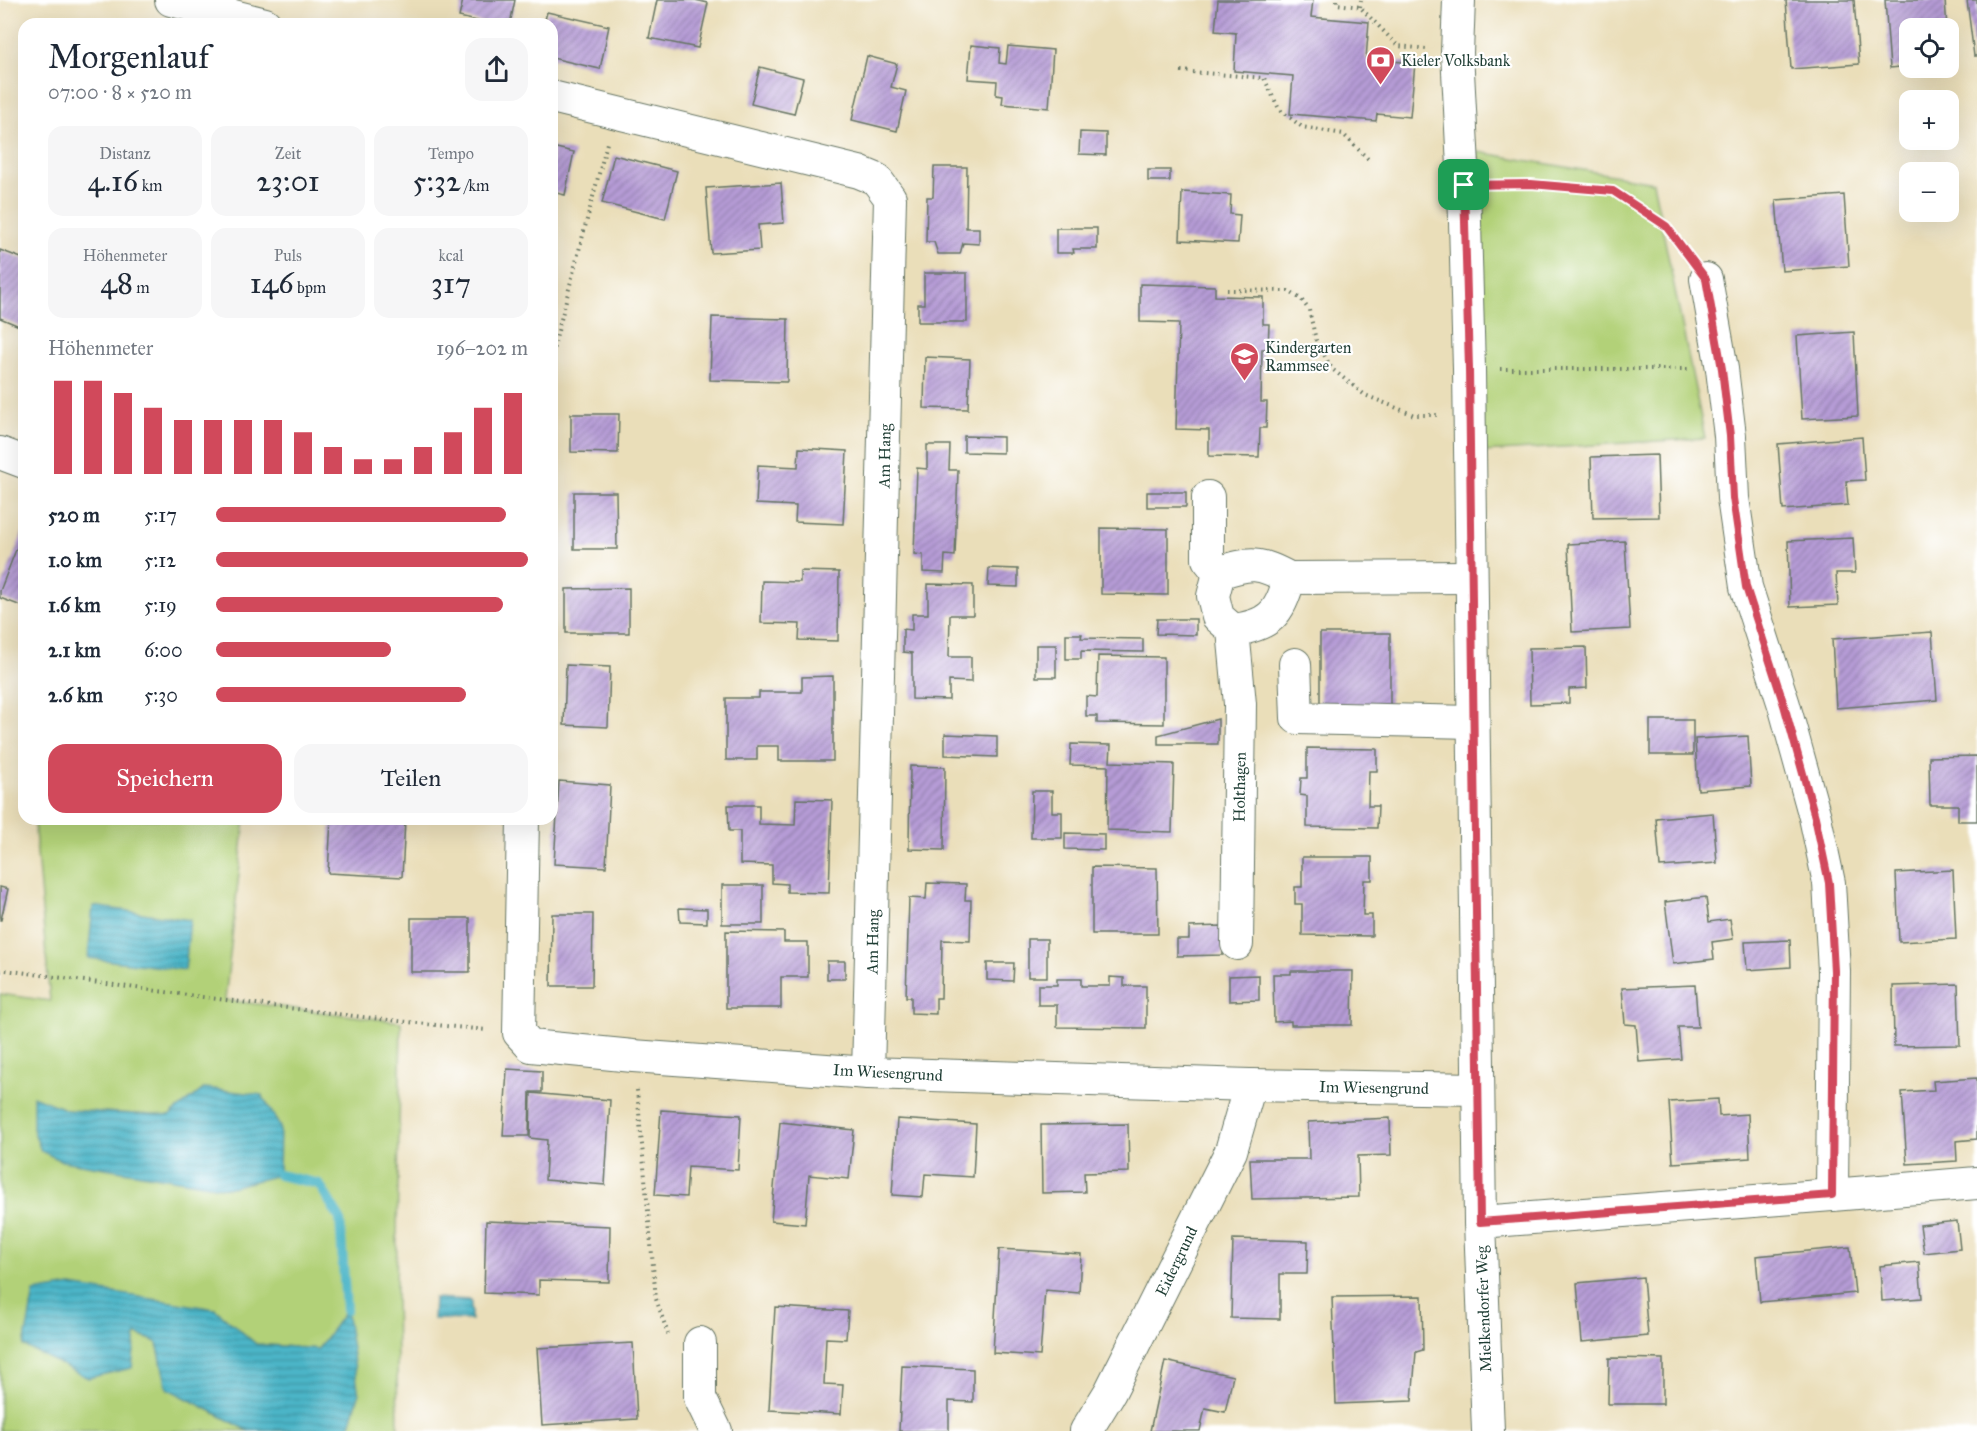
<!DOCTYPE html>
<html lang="de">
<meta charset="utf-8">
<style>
body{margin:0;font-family:"IM FELL Great Primer",serif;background:#f6f6f7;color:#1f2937;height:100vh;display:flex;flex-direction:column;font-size:22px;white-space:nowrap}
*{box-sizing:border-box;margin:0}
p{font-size:20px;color:#747a83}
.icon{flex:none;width:33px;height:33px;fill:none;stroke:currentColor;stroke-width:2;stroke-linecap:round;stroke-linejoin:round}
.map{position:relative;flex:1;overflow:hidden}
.sheet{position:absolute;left:18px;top:18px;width:540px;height:807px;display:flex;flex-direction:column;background:#fff;border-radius:18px;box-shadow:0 6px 24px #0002}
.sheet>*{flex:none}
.controls{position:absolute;left:1899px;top:18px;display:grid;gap:12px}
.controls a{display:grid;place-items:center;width:60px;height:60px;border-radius:12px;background:#fff;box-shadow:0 6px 24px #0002;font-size:30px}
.pin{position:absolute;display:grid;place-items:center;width:51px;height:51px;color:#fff;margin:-26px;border-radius:12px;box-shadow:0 3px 9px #0006}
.round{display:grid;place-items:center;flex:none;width:63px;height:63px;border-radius:18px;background:#f6f6f7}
.overview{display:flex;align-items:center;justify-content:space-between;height:102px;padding:0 30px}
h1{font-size:33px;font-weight:600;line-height:45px}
.figures{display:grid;grid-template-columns:repeat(3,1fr);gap:9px;height:102px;padding:6px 30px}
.figures div{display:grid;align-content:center;border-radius:15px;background:#f6f6f7;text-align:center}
.figures b{font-size:30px;font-weight:600}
.figures small{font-size:16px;font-weight:400}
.figures p{font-size:16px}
.chart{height:168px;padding:12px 30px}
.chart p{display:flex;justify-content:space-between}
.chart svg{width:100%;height:108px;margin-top:6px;stroke:#d1495b;stroke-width:6}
.cta{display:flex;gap:12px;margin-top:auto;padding:12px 30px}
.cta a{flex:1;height:69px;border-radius:18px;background:#d1495b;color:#fff;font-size:24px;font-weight:600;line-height:69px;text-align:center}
.cta a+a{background:#f6f6f7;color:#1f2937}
ul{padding:0 30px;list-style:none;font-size:20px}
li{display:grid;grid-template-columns:96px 72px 1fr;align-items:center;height:45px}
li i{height:15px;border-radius:8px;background:#d1495b}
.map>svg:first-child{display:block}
.grass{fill:#b2d178;stroke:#688756;stroke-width:1.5;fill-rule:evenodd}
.water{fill:url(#water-rules);stroke:#35797e;stroke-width:1.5}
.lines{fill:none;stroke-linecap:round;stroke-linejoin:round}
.stream{stroke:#4bb5c8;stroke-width:10}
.building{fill:url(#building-hatch)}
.minor-casing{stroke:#667563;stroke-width:34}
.path{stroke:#667563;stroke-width:4;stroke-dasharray:1.5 4.5;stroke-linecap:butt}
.minor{stroke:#fff;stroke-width:32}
.route-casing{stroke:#fff;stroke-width:12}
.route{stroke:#d1495b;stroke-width:8}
.labels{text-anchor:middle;stroke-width:4.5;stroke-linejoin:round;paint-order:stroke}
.poi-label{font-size:16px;fill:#1f3d34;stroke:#fff;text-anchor:start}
.street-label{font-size:16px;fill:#1f3d34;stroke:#fff}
</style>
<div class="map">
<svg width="1977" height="1431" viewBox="0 0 1977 1431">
<defs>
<pattern id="water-rules" width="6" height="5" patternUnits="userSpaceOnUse" patternTransform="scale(1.5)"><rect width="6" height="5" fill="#4bb5c8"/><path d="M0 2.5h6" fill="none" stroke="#3e94a3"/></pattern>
<pattern id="building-hatch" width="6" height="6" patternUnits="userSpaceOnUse" patternTransform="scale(1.5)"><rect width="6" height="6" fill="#b69bd6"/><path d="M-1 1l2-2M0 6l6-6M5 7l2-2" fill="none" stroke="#9380ae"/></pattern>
</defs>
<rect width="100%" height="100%" fill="#fff"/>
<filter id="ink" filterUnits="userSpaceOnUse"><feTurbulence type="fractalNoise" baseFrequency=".0167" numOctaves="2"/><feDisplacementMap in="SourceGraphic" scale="12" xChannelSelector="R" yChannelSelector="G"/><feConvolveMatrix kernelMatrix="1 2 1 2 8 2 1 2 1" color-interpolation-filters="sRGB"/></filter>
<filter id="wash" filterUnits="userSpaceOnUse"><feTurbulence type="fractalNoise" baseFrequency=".008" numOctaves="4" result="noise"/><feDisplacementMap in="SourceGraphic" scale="24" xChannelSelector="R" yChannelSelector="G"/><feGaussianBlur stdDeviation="1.35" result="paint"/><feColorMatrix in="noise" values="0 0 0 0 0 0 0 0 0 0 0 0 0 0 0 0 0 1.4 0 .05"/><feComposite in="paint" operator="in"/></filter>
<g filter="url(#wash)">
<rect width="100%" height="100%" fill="#eadeb9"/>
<g class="grass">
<polygon points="1478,152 1653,182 1705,438 1483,452"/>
<path d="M34,819H245L225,1000L401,1022L396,1290L398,1431H337L350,1425L346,1311L318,1349L256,1344L215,1309L135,1334L157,1342L167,1388L249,1431H0V994L50,1001ZM205,1088L227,1188L33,1097L67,1110L169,1116Z"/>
</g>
<g class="water">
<polygon points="93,906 190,920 185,970 88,958"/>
<polygon points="205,1088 262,1095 280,1127 279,1175 227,1188 62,1161 41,1151 33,1129 33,1096 67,1110 169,1116"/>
<polygon points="71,1286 215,1309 256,1344 318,1349 346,1310 359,1395 350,1425 337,1431 249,1431 167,1388 157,1342 136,1334 132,1368 88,1378 24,1346 34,1292"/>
<polygon points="434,1298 471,1300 471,1320 433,1319"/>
</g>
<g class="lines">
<polyline class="stream" points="279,1175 319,1184 340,1219 346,1310"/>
</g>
<g id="blocks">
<g class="building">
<polygon points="463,0 515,0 510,24 490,24 459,17"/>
<polygon points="657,0 695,0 708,3 698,48 649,38"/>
<polygon points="1218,0 1313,0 1311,17 1369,22 1366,59 1415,63 1410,117 1377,114 1376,121 1290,114 1293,76 1234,71 1236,33 1215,31"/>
<polygon points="1786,0 1854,0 1859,64 1791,69"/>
<polygon points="1885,0 1945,0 1947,28 1910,28 1910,66 1890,68"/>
<polygon points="1967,0 1977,0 1977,56 1974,56"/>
<polygon points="547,12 609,26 600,69 552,58 552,24 544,24"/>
<polygon points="971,45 1000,48 999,63 1006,64 1008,46 1053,50 1049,108 1002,104 1003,96 996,95 997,81 968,79"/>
<polygon points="867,56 897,64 891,87 906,91 897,131 852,120"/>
<polygon points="760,67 803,78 794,114 751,104"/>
<polygon points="1080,132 1106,133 1106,155 1079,154"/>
<polygon points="552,147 574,152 565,195 552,192"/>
<polygon points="614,155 677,171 665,219 602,203"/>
<polygon points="934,167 967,167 966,228 979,228 979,244 963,243 960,254 938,254 934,242 926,242 927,197 933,197"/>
<rect x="1148" y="170" width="22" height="11"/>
<polygon points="781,183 784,223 758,225 760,250 711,253 706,188"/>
<polygon points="1182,192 1231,195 1230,214 1240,215 1238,243 1180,240"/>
<polygon points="1844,195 1849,266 1782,271 1776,200"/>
<polygon points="1056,228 1097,228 1097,249 1073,249 1074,253 1056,253"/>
<polygon points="0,250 24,259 24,328 0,318"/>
<polygon points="924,273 967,273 967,322 918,322 918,304 924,304"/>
<polygon points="1140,284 1215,286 1215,296 1263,297 1263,324 1269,324 1268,349 1262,349 1261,402 1267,402 1266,428 1260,428 1259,457 1209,456 1209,430 1176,429 1179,323 1140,322"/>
<polygon points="712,317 788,319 787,382 710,380"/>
<polygon points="1854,332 1858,416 1802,419 1797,336"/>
<polygon points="925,357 970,359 968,409 924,408"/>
<polygon points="571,414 619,414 618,453 571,452"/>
<polygon points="964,436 1003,437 1003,453 964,452"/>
<polygon points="1862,437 1865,480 1846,481 1848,505 1783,510 1778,444"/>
<polygon points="927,445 950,445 949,470 958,470 955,556 945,555 944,573 923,572 923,555 914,554 917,468 927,469"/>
<polygon points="799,448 847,451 843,524 795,522 796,506 756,504 758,465 798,467"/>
<polygon points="1657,455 1659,517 1593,518 1591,457"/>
<polygon points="574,492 616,492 617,549 574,549"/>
<rect x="1147" y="492" width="39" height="15"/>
<polygon points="1101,528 1168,529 1168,595 1101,594"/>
<polygon points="24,529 24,607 0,598 0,591"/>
<polygon points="1853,538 1855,573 1836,573 1838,605 1790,607 1788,541"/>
<polygon points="1625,541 1630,629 1572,632 1568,544"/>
<polygon points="989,568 1018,569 1018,587 988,586"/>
<polygon points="800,571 839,572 838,641 799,640 800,624 761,623 762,581 800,582"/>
<polygon points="928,584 973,585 973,615 950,615 949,657 971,657 971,682 949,681 949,700 912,699 912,653 903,652 903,629 912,630 912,614 928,614"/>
<polygon points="629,588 629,633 566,633 566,589"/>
<polygon points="1157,619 1196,619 1196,635 1156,634"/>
<polygon points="1932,632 1937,700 1836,708 1832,639"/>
<rect x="1320" y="633" width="70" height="72"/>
<polygon points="1066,634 1082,634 1081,638 1143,639 1143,652 1081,651 1081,659 1066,659"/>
<rect x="1036" y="645" width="20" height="32"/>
<polygon points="1586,647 1587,688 1569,689 1569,703 1530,704 1529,648"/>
<polygon points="1098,656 1164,657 1164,724 1097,723 1097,716 1086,716 1086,696 1097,697"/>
<polygon points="566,665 610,667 608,727 564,725"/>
<polygon points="833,676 833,761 779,761 779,746 757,746 757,760 726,760 726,698 759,698 759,692 802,692 802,677"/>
<polygon points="1218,719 1218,744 1158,744 1158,735"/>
<rect x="1650" y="720" width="43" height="35"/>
<polygon points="945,734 997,736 997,757 945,755"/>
<polygon points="1748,736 1751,786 1698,790 1695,739"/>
<polygon points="1071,744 1111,745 1110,762 1174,764 1172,832 1107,830 1108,766 1070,765"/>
<polygon points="1307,748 1377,749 1377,771 1369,771 1368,806 1378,806 1377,828 1307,827 1307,796 1300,795 1301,778 1307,778"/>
<polygon points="1977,756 1977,821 1958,821 1958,805 1930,805 1929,757"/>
<polygon points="910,766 945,767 944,850 909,849"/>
<polygon points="559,781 610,785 606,867 554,864"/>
<polygon points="1032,791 1052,791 1052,812 1062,812 1062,838 1031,838"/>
<polygon points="796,799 832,800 829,893 787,892 787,884 772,883 772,865 740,864 740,831 729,831 728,805 759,805 759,824 795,825"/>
<polygon points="1713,813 1717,863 1660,867 1656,818"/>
<polygon points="331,819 405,820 402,877 328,873"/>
<polygon points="1065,833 1104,834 1104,850 1065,849"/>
<polygon points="1302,857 1372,857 1372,880 1364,880 1363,915 1372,915 1372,936 1302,935 1302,904 1295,904 1295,887 1302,887"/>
<polygon points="1092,867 1157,868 1158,934 1092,934"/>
<polygon points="1953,870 1956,939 1899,942 1896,873"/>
<polygon points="927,883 966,884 965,900 971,900 970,941 942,940 941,998 936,998 936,1014 911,1013 911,997 906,997 909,898 926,899"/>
<rect x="722" y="885" width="41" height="39"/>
<polygon points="0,887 8,889 1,920 0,920"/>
<polygon points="1706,897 1709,922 1730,919 1733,939 1712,942 1714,959 1673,964 1665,902"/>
<polygon points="679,908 707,909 707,923 680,922"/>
<polygon points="552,914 593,914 592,986 551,986"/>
<rect x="411" y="918" width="59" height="54"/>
<polygon points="1223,926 1223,955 1177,956 1177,939 1189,939 1189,927"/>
<polygon points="726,931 784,932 784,942 808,942 808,977 781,977 781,1008 726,1008"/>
<rect x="1028" y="939" width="19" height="38"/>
<polygon points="1790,940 1791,967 1747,970 1745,942"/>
<rect x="827" y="961" width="18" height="18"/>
<polygon points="987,963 1014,963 1013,981 987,980"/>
<polygon points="1291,971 1353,971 1352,1025 1291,1025 1291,1021 1274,1022 1273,974 1291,974"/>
<polygon points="1259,975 1259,1000 1229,1001 1229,976"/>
<polygon points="1110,977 1124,978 1124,986 1146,986 1146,1028 1057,1027 1057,1005 1038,1005 1038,985 1057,985 1057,979 1081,979 1081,986 1110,986"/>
<polygon points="1958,984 1960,1045 1894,1046 1893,986"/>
<polygon points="1695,985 1698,1027 1678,1027 1681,1059 1639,1062 1636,1025 1625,1024 1622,988"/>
<polygon points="507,1069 542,1071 542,1092 530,1092 529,1136 503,1136"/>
<polygon points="1977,1078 1977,1139 1956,1141 1957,1161 1907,1164 1902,1092 1934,1090 1933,1081"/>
<polygon points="531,1093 610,1100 605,1185 545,1180 547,1140 530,1138"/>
<polygon points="1718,1099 1719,1116 1748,1114 1750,1158 1673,1163 1669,1102"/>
<polygon points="661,1110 741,1115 738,1170 688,1167 686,1197 655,1195"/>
<polygon points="1390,1118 1391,1155 1358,1156 1359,1197 1252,1199 1250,1159 1309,1159 1308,1122"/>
<polygon points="897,1119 976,1124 973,1177 925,1174 923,1197 892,1195"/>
<polygon points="780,1122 854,1130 849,1179 809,1175 805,1224 771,1221"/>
<polygon points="1128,1124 1129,1172 1084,1173 1085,1192 1042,1193 1041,1125"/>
<polygon points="486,1221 610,1226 609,1282 539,1280 539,1295 484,1293"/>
<polygon points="1957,1221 1960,1249 1924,1253 1920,1225"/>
<polygon points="1233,1239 1308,1241 1307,1274 1280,1274 1280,1319 1231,1318"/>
<polygon points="1850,1247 1855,1293 1760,1302 1756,1256"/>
<polygon points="999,1249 1081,1254 1079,1293 1045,1290 1040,1356 993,1353"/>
<polygon points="1919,1262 1922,1298 1882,1301 1880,1266"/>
<polygon points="1643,1277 1648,1336 1582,1342 1577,1283"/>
<polygon points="1422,1296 1423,1350 1416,1352 1412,1401 1336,1404 1332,1297"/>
<polygon points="775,1307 848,1311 846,1339 826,1338 824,1384 843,1385 841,1414 769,1410"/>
<polygon points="633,1343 637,1419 542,1425 537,1348"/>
<polygon points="1609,1358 1663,1359 1663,1404 1608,1404"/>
<polygon points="1165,1361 1233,1376 1225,1412 1205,1408 1200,1431 1150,1431"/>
<polygon points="902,1366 973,1369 973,1402 949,1401 949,1431 899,1431"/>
</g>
</g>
</g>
<g filter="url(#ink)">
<use href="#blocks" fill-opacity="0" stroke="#667563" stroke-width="1.5"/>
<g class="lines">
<defs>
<g id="minor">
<polyline points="171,0 265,24"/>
<polyline points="1459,0 1457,53 1464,185 1469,369 1480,1222 1488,1431"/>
<polyline points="552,97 859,172 876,179 890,198 868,1073"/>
<polyline points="0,453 24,462"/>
<polyline points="1208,497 1208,559 1219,573"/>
<path d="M1289,578C1281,613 1269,626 1233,630L1218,617L1213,596L1219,573C1251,562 1259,562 1289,578L1471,577"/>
<polyline points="1233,630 1240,704 1237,944"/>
<polyline points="1295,664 1297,718 1473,722"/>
<polyline points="523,819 519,1033 531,1046 633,1056 868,1073 1250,1085 1478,1089"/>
<polyline points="1832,1195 1977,1183"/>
<polyline points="1480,1222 1832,1195 1834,971 1829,883 1815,817 1784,705 1746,587 1733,498 1730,436 1722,369 1706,279"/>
<polyline points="700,1343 700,1398 716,1431"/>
<polyline points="1086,1431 1110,1392 1231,1151 1250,1085"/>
</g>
</defs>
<use href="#minor" class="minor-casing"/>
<g class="path">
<polyline points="1337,0 1337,4 1360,7 1398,46 1427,49"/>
<polyline points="1360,7 1361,0"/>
<polyline points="1181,71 1264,78 1279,109 1302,127 1343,134 1369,160"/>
<polyline points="1496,185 1531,184 1613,191 1666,226 1688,255"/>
<polyline points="1227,290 1288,291 1301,299 1309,310 1316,340 1332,369 1365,395 1414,415 1438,415"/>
<polyline points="552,354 607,143"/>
<polyline points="1500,369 1691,369"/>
<path d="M0,971L5,970C165,992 326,1015 487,1030"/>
<polyline points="637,1090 656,1299 668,1334"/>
</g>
<use href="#minor" class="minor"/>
</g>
</g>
<g class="lines" filter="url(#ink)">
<defs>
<polygon id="route" points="1531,184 1613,191 1666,226 1706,279 1722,369 1730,436 1733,498 1746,587 1784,705 1815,817 1829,883 1834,971 1832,1195 1480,1222 1469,369 1464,185"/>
</defs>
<use href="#route" class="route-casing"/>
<use href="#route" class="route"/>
</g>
<defs>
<symbol id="bank-pin" viewBox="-11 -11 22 30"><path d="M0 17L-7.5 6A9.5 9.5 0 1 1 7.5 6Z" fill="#d1495b" stroke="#fff"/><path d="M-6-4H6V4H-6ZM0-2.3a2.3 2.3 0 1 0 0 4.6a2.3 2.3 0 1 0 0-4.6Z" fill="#fff"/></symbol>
<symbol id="school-pin" viewBox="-11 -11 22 30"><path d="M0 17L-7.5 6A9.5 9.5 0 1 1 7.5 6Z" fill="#d1495b" stroke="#fff"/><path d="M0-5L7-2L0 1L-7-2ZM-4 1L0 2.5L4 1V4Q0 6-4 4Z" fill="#fff"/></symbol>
</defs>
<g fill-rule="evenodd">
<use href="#bank-pin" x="1364" y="44" width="33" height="45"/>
<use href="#school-pin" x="1228" y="340" width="33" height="45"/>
</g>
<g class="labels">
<g class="poi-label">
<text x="1401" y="66">Kieler Volksbank</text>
<text x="1265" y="353">Kindergarten<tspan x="1265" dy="18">Rammsee</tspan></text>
</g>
<g class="street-label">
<text transform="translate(884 456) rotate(-89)" y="6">Am Hang</text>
<text transform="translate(1239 787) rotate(-89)" y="6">Holthagen</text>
<text transform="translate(872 942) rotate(-89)" y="6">Am Hang</text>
<text transform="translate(888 1072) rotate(3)" y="6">Im Wiesengrund</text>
<text transform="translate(1374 1087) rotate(1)" y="6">Im Wiesengrund</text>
<text transform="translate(1176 1261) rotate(-64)" y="6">Eidergrund</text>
<text transform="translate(1483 1309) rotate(-92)" y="6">Mielkendorfer Weg</text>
</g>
</g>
</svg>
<div class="controls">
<a><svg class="icon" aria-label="locate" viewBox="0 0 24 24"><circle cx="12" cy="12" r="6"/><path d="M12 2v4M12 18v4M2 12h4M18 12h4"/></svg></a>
<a>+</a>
<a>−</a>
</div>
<div class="pin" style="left:1464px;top:185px;background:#1e9e55"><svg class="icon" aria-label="arrive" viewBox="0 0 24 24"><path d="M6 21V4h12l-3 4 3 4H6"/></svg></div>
<section class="sheet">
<div class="overview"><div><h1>Morgenlauf</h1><p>07:00 · 8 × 520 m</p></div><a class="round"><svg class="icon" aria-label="share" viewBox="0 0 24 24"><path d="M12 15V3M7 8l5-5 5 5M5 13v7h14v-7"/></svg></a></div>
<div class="figures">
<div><p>Distanz</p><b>4.16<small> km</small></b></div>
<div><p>Zeit</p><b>23:01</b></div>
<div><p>Tempo</p><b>5:32<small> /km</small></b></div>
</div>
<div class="figures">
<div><p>Höhenmeter</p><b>48<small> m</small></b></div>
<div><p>Puls</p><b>146<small> bpm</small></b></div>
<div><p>kcal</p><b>317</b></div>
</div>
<div class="chart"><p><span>Höhenmeter</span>196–202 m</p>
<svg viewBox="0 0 160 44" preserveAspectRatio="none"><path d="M5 44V6M15 44V6M25 44V11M35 44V17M45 44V22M55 44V22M65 44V22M75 44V22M85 44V27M95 44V33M105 44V38M115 44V38M125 44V33M135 44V27M145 44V17M155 44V11"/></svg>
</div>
<ul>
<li><b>520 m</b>5:17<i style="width:93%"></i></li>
<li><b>1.0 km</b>5:12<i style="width:100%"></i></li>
<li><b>1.6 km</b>5:19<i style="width:92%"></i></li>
<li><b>2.1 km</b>6:00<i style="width:56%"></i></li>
<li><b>2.6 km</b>5:30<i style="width:80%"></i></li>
</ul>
<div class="cta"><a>Speichern</a><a>Teilen</a></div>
</section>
</div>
